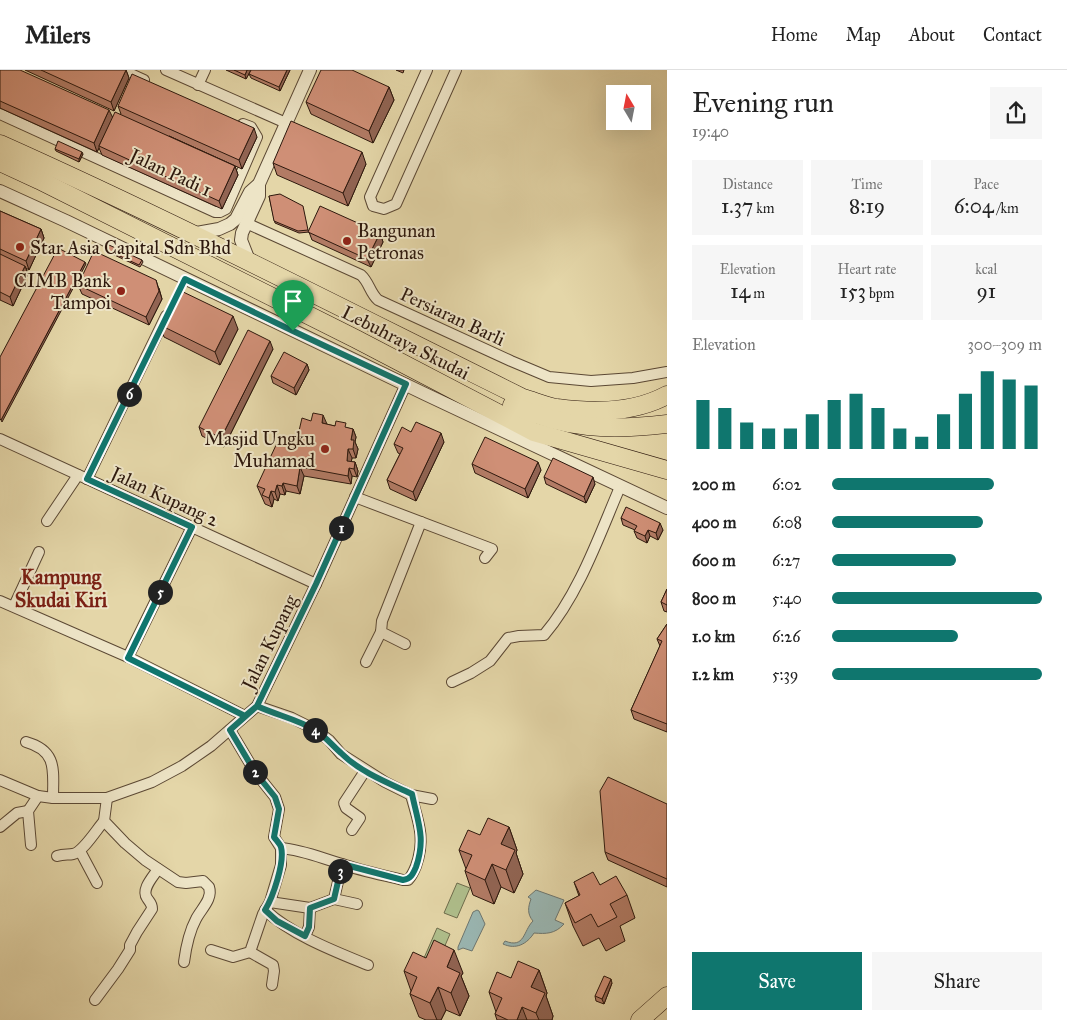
<!DOCTYPE html>
<meta charset="utf-8">
<style>
body{margin:0;font-family:"IM FELL Great Primer",serif;background:#f6f6f6;color:#222;height:100vh;display:flex;flex-direction:column;font-size:19px;white-space:nowrap}
*{box-sizing:border-box;margin:0}
p{font-size:16px;color:#767676}
.icon{flex:none;width:28px;height:28px;fill:none;stroke:currentColor;stroke-width:2;stroke-linecap:round;stroke-linejoin:round}
.map{position:relative;flex:1;overflow:hidden}
.side{display:flex;flex-direction:column;background:#fff;width:400px}
.side>*{flex:none}
.needle{width:32px;rotate:350deg}
.tools{position:absolute;left:606px;top:15px;display:grid;gap:10px}
.tools a{display:grid;place-items:center;width:45px;height:45px;border-radius:0px;background:#fff;box-shadow:0 5px 20px #0002;font-size:25px}
.pin{position:absolute;display:grid;place-items:center;width:42px;height:42px;color:#fff;margin:-51px -21px;border-radius:50% 50% 50% 0;rotate:-45deg;box-shadow:0 0 5px #0007}
.pin .icon{rotate:45deg}
.km{position:absolute;width:25px;height:25px;margin:-12px;border-radius:50%;background:#222;color:#fff;font-size:14px;line-height:25px;text-align:center}
.round{display:grid;place-items:center;flex:none;width:52px;height:52px;border-radius:0px;background:#f6f6f6}
.summary{display:flex;align-items:center;justify-content:space-between;height:85px;padding:0 25px}
h1{font-size:28px;font-weight:600;line-height:38px}
.metrics{display:grid;grid-template-columns:repeat(3,1fr);gap:8px;height:85px;padding:5px 25px}
.metrics div{display:grid;align-content:center;border-radius:0px;background:#f6f6f6;text-align:center}
.metrics b{font-size:21px;font-weight:600}
.metrics small{font-size:14px;font-weight:400}
.metrics p{font-size:14px}
.chart{height:140px;padding:10px 25px}
.chart p{display:flex;justify-content:space-between}
.chart svg{width:100%;height:90px;margin-top:5px;stroke:#0f766e;stroke-width:6}
.action{display:flex;gap:10px;margin-top:auto;padding:10px 25px}
.action a{flex:1;height:58px;border-radius:0px;background:#0f766e;color:#fff;font-size:20px;font-weight:600;line-height:58px;text-align:center}
.action a+a{background:#f6f6f6;color:#222}
ul{padding:0 25px;list-style:none;font-size:16px}
li{display:grid;grid-template-columns:80px 60px 1fr;align-items:center;height:38px}
li i{height:12px;border-radius:6px;background:#0f766e}
header{display:flex;align-items:center;gap:30px;box-sizing:border-box;height:70px;padding:0 25px;background:#fff;border-bottom:1px solid #e0e0e0}
header strong{font-size:24px}
nav{display:flex;gap:28px;margin-inline-start:auto;font-size:18px}
main{display:flex;flex:1;min-height:0}
.map>svg:first-child{display:block}
.green{fill:#afbf8c;stroke:#6e6c4c}
.water{fill:#9ab7b3;stroke:#6e7771}
.lines{fill:none;stroke-linecap:round;stroke-linejoin:round}
.minor-casing{stroke:#5b4834;stroke-width:12}
.tertiary-casing{stroke:#5b4834;stroke-width:14}
.trunk-casing{stroke:#2d180d;stroke-width:19}
.minor{stroke:#ede4c6;stroke-width:10}
.tertiary{stroke:#ede4c6;stroke-width:12}
.trunk{stroke:#e4d6a8;stroke-width:18}
.wall{fill:#b27b65;stroke:#2d180d}
.shaded-wall{fill:#916453;stroke:#2d180d}
.building{fill:#cf8f76;stroke:#2d180d}
.route-casing{stroke:#fff;stroke-width:10}
.route{stroke:#0f766e;stroke-width:6}
.poi-dot{fill:#8f2418;stroke:#ede4c6;stroke-width:2}
.labels{text-anchor:middle;stroke-width:4;stroke-linejoin:round;paint-order:stroke}
.street-label{font-size:19px;fill:#2d180d;stroke:#ede4c6}
.poi-label{font-size:19px;fill:#2d180d;stroke:#ede4c6;text-anchor:start}
.neighbourhood-label{font-size:20px;font-weight:bold;fill:#7a1f14;stroke:#ede4c6}
</style>
<header>
<strong>Milers</strong>
<nav><a>Home</a><a>Map</a><a>About</a><a>Contact</a></nav>
</header>
<main>
<div class="map">
<svg width="667" height="950" viewBox="0 0 667 950">
<rect width="100%" height="100%" fill="#e4d6a8"/>
<filter id="stains"><feTurbulence type="fractalNoise" baseFrequency=".004" numOctaves="4"/><feColorMatrix values="0 0 0 0 .2 0 0 0 0 .09 0 0 0 0 .02 0 0 0 .5 -.17"/></filter>
<radialGradient id="worn" r=".72"><stop offset=".6" stop-color="#630" stop-opacity="0"/><stop offset="1" stop-color="#630" stop-opacity=".3"/></radialGradient>
<g class="green">
<polygon points="457,813 470,818 457,848 444,843"/>
<polygon points="437,858 450,864 437,894 424,888"/>
</g>
<g class="water">
<path d="M536,820L564,830L555,850L564,854C555,864 546,864 534,863C527,874 516,880 503,874L505,871C525,879 523,861 533,851C527,844 528,837 531,829L528,827Z"/>
<polygon points="477,840 479,841 485,854 472,881 463,878 458,880 458,877 473,842"/>
</g>
<g class="lines">
<defs>
<g id="minor">
<polyline points="122,0 144,10"/>
<polyline points="166,0 286,53"/>
<polyline points="427,0 370,127 373,136 384,139 396,134 456,0"/>
<polyline points="198,15 205,0"/>
<polyline points="0,44 215,142 220,142 226,139 257,67 251,57 243,54"/>
<path d="M246,153L361,205C369,212 370,223 378,230L511,291L549,307L591,311L633,308L667,302"/>
<polyline points="0,369 316,514"/>
<polyline points="87,409 166,246"/>
<polyline points="355,427 492,479 485,488"/>
<polyline points="47,451 78,405"/>
<polyline points="0,531 128,587 245,646"/>
<polyline points="14,536 39,482"/>
<polyline points="405,574 381,562 382,551 421,452"/>
<polyline points="128,587 192,457"/>
<polyline points="366,592 381,562"/>
<path d="M452,612L471,603L490,591L508,568L519,566L544,565C579,524 599,466 620,417"/>
<polyline points="257,636 292,648 314,659 329,670 341,684 385,712 411,725 432,729"/>
<path d="M26,672C58,681 53,701 53,728"/>
<polyline points="0,710 38,726 53,728 107,728 152,712 182,696 211,676 257,636 316,514 406,314"/>
<path d="M107,728L104,751L125,773L145,790L178,812L186,813L203,811L209,817C213,829 201,839 196,849C189,862 186,877 184,892"/>
<polyline points="0,757 17,743 28,741"/>
<polyline points="352,760 360,748 346,738 344,733 365,701"/>
<polyline points="31,775 28,741 38,726"/>
<path d="M281,778C303,780 321,788 342,794C362,801 383,805 403,810H408C412,806 414,801 416,796C426,768 418,751 411,725"/>
<polyline points="80,781 97,813"/>
<path d="M57,786C64,784 68,785 73,784C83,782 97,759 104,751"/>
<polyline points="334,829 342,794"/>
<polyline points="270,832 310,838 334,829 357,834"/>
<path d="M265,840C292,865 334,881 368,895"/>
<polyline points="305,866 309,857 310,838"/>
<polyline points="211,880 233,887 250,882 263,844 270,832 281,795 281,778 274,767 279,739 275,727 255,702 230,660"/>
<polyline points="250,882 273,895 274,901 272,915"/>
<path d="M95,930L118,899L130,880V875L137,862L152,839C152,833 150,833 147,828C141,819 153,807 158,799"/>
</g>
<g id="tertiary">
<polyline points="0,121 66,151 425,324 667,438"/>
<polyline points="191,164 219,159 230,154 236,149 250,122 259,114 310,0"/>
<polyline points="250,193 241,170 242,163 259,126 259,114"/>
</g>
<g id="trunk">
<path d="M0,74C177,153 349,242 523,328C534,331 545,336 557,338C593,343 634,343 667,325"/>
<polyline points="0,92 39,110 356,269 534,362 667,400"/>
<path d="M512,335C567,359 608,361 667,354"/>
<polyline points="640,950 667,926"/>
</g>
</defs>
<use href="#minor" class="minor-casing"/>
<use href="#tertiary" class="tertiary-casing"/>
<use href="#trunk" class="trunk-casing"/>
<use href="#minor" class="minor"/>
<use href="#tertiary" class="tertiary"/>
<use href="#trunk" class="trunk"/>
</g>
<g class="wall">
<polygon points="0,0 112,47 121,44 118,36 257,67 242,99 169,66 235,96 238,105 222,139 102,85 99,78 97,82 0,38"/>
<polygon points="25,0 126,0 129,8 114,41"/>
<polygon points="226,0 251,0 246,9"/>
<polygon points="251,0 290,0 280,21 251,8 249,4"/>
<polygon points="396,0 404,0 403,3"/>
<polygon points="389,17 394,30 373,73 311,44 306,32"/>
<polygon points="55,79 83,84 79,92 56,81"/>
<polygon points="273,93 366,94 348,136 277,105"/>
<polygon points="269,126 309,161 380,163 383,172 371,197 312,170 309,162 299,163 275,153"/>
<polygon points="0,141 41,159 44,168 29,200 26,198 28,204 13,236 0,230"/>
<polygon points="107,180 142,190 143,192 140,197 108,182"/>
<polygon points="78,215 159,218 162,229 149,255 82,224"/>
<polygon points="160,255 238,259 220,295 164,267"/>
<polygon points="273,279 224,377 202,366 199,357"/>
<polygon points="307,294 309,300 296,325 273,313 271,306"/>
<polygon points="311,351 335,356 353,359 356,367 355,372 358,379 356,388 352,388 351,392 355,392 358,401 357,407 352,406 351,414 304,406 300,424 286,421 285,425 280,424 278,431 274,429 272,437 265,434 257,416 295,378"/>
<polygon points="411,362 444,372 416,431 390,419 387,410 400,384 398,383 394,374"/>
<polygon points="472,394 541,400 528,428 475,403"/>
<polygon points="544,407 595,414 586,433 546,414"/>
<polygon points="621,448 663,460 658,470 650,466 647,473 637,468 634,461 635,460 623,455"/>
<polygon points="667,519 667,542 664,541 661,532"/>
<polygon points="667,554 667,662 634,649 631,640 660,576 657,569"/>
<polygon points="667,734 667,817 608,790 605,782"/>
<polygon points="509,757 517,780 516,783 523,804 514,823 501,817 494,834 473,825 465,801 466,799 459,780 480,765"/>
<polygon points="574,812 600,815 627,825 635,848 620,856 625,871 606,881 599,868 583,876 573,856 565,833 579,826"/>
<polygon points="539,900 547,923 546,926 553,946 552,950 497,950 495,944 496,942 489,922 511,908"/>
<polygon points="404,901 463,903 461,906 469,926 460,946 446,940 441,950 426,950 419,947 410,924 411,921"/>
<polygon points="612,913 604,934 596,931 595,926"/>
</g>
<g class="shaded-wall">
<polygon points="126,0 129,8 114,41 111,32"/>
<polygon points="247,0 251,0 246,9 245,5"/>
<polygon points="287,0 290,0 280,21 279,17"/>
<polygon points="389,17 394,30 373,73 369,61"/>
<polygon points="109,40 113,48 99,76 99,78 97,82 94,73"/>
<polygon points="254,58 257,67 242,99 239,90"/>
<polygon points="82,82 83,84 79,92 79,89"/>
<polygon points="362,82 366,94 348,136 343,123"/>
<polygon points="235,96 238,105 222,139 219,131"/>
<polygon points="41,159 44,168 29,200 26,191"/>
<polygon points="380,163 383,172 371,197 367,189"/>
<polygon points="85,192 86,194 2,352 1,350"/>
<polygon points="25,196 28,204 13,236 10,227"/>
<polygon points="156,210 162,229 149,255 146,247"/>
<polygon points="233,246 238,259 220,295 215,282"/>
<polygon points="270,271 273,279 224,377 221,368"/>
<polygon points="307,294 309,300 296,325 294,318"/>
<polygon points="323,345 327,354 322,353"/>
<polygon points="353,359 356,367 355,372 358,379 356,388 353,379 351,370"/>
<polygon points="441,363 444,372 416,431 413,422"/>
<polygon points="348,379 352,388 350,398 347,391"/>
<polygon points="355,392 358,401 357,407 354,399"/>
<polygon points="538,392 541,400 528,428 525,419"/>
<polygon points="300,397 304,406 300,424 297,416"/>
<polygon points="349,398 352,406 351,414 348,406"/>
<polygon points="593,407 595,414 586,433 584,427"/>
<polygon points="283,413 286,421 285,425 282,416"/>
<polygon points="277,415 280,424 278,431 275,422"/>
<polygon points="271,421 274,429 272,437 269,428"/>
<polygon points="660,453 663,460 658,470 656,463"/>
<polygon points="648,460 650,466 647,473 645,466"/>
<polygon points="509,757 517,780 516,783 523,804 514,823 506,800 501,774"/>
<polygon points="492,794 501,817 494,834 485,810"/>
<polygon points="454,880 463,903 461,906 469,926 460,946 451,923 447,897"/>
<polygon points="539,900 547,923 546,926 553,946 552,950 539,950 536,943 531,917"/>
<polygon points="611,909 612,913 604,934 602,929"/>
<polygon points="438,917 446,940 441,950 437,950 430,933"/>
<polygon points="522,937 527,950 517,950"/>
</g>
<g class="building">
<polygon points="0,0 20,0 109,40 94,73 0,31"/>
<polygon points="41,0 126,0 111,32"/>
<polygon points="234,0 247,0 245,5"/>
<polygon points="251,0 287,0 279,17 249,4"/>
<polygon points="321,0 352,0 389,17 369,61 306,32"/>
<polygon points="132,4 254,58 239,90 118,36"/>
<polygon points="115,42 235,96 219,131 99,76"/>
<polygon points="291,51 362,82 343,123 273,93"/>
<polygon points="58,71 82,82 79,89 55,79"/>
<polygon points="280,124 303,136 308,160 298,161 274,151 269,126"/>
<polygon points="320,136 380,163 367,189 308,162"/>
<polygon points="0,141 41,159 26,191 0,179"/>
<polygon points="109,175 142,190 139,195 107,180"/>
<polygon points="58,178 85,192 1,350 0,349 0,287"/>
<polygon points="94,181 156,210 159,221 146,247 78,215"/>
<polygon points="0,184 25,196 10,227 0,222"/>
<polygon points="177,219 233,246 215,282 160,255"/>
<polygon points="248,260 270,271 221,368 199,357"/>
<polygon points="284,282 307,294 294,318 271,306"/>
<polygon points="313,343 323,345 322,353 335,356 336,351 346,353 345,357 353,359 351,370 354,370 353,379 348,379 347,391 355,392 354,399 349,398 348,406 300,397 297,416 283,413 282,416 277,415 275,422 271,421 269,428 262,425 265,419 257,416 277,373 295,378 302,348 311,351"/>
<polygon points="416,352 441,363 413,422 387,410 403,378 394,374 402,357 411,362"/>
<polygon points="485,367 538,392 525,419 472,394"/>
<polygon points="553,388 593,407 584,427 544,407"/>
<polygon points="626,437 660,453 656,463 648,460 645,466 634,461 637,456 621,448"/>
<polygon points="667,519 667,535 661,532"/>
<polygon points="667,554 667,654 631,640 662,571 657,569"/>
<polygon points="608,707 667,734 667,809 605,782 600,721"/>
<polygon points="488,748 509,757 501,774 515,780 506,800 492,794 485,810 465,801 472,785 459,780 468,760 480,765"/>
<polygon points="593,802 600,815 616,806 627,825 610,834 617,847 598,857 591,844 575,853 565,833 580,825 574,812"/>
<polygon points="434,870 454,880 447,897 460,903 451,923 438,917 430,933 410,924 417,907 404,901 413,882 426,888"/>
<polygon points="518,891 539,900 531,917 545,923 536,943 522,937 517,950 508,950 495,944 502,928 489,922 497,902 511,908"/>
<polygon points="604,906 611,909 602,929 595,926"/>
</g>
<g class="lines">
<defs>
<path id="route" d="M293,261L406,314L316,514L257,636L230,660L255,702L275,727L279,739L274,767C276,770 280,774 281,777C285,792 273,827 265,840L277,851L305,866L309,857L310,838L334,829L342,794L403,810C411,809 413,804 416,797C426,768 418,753 412,724C388,713 360,702 341,683C332,675 326,667 315,660C297,649 276,645 257,636L245,646L128,588L192,457L87,409L185,209L293,261"/>
</defs>
<use href="#route" class="route-casing"/>
<use href="#route" class="route"/>
</g>
<g class="poi-dot">
<circle cx="347" cy="171" r="5"/>
<circle cx="20" cy="177" r="5"/>
<circle cx="121" cy="221" r="5"/>
<circle cx="325" cy="379" r="5"/>
</g>
<g class="labels">
<g class="street-label">
<text transform="translate(171 102) rotate(25)" y="7">Jalan Padi 1</text>
<text transform="translate(453 246) rotate(25)" y="7">Persiaran Barli</text>
<text transform="translate(406 272) rotate(27)" y="7">Lebuhraya Skudai</text>
<text transform="translate(165 426) rotate(25)" y="7">Jalan Kupang 2</text>
<text transform="translate(269 572) rotate(-64)" y="7">Jalan Kupang</text>
</g>
<g class="poi-label">
<text x="357" y="167">Bangunan<tspan x="357" dy="22">Petronas</tspan></text>
<text x="30" y="184">Star Asia Capital Sdn Bhd</text>
<text x="111" y="217" text-anchor="end">CIMB Bank<tspan x="111" dy="22">Tampoi</tspan></text>
<text x="315" y="375" text-anchor="end">Masjid Ungku<tspan x="315" dy="22">Muhamad</tspan></text>
</g>
<g class="neighbourhood-label">
<text x="61" y="514">Kampung<tspan x="61" dy="23">Skudai Kiri</tspan></text>
</g>
</g>
<rect width="100%" height="100%" filter="url(#stains)"/>
<rect width="100%" height="100%" fill="url(#worn)"/>
</svg>
<div class="tools">
<a><svg class="needle" viewBox="-14 -14 28 28"><path d="M0-13l5 13h-10z" fill="#e53935"/><path d="M0 13l5-13h-10z" fill="#767676"/></svg></a>
</div>
<div class="pin" style="left:293px;top:261px;background:#1e9e55"><svg class="icon" aria-label="arrive" viewBox="0 0 24 24"><path d="M6 21V4h12l-3 4 3 4H6"/></svg></div>
<b class="km" style="left:341px;top:458px">1</b>
<b class="km" style="left:255px;top:702px">2</b>
<b class="km" style="left:340px;top:801px">3</b>
<b class="km" style="left:315px;top:660px">4</b>
<b class="km" style="left:160px;top:522px">5</b>
<b class="km" style="left:129px;top:324px">6</b>
</div>
<section class="side">
<div class="summary"><div><h1>Evening run</h1><p>19:40</p></div><a class="round"><svg class="icon" aria-label="share" viewBox="0 0 24 24"><path d="M12 15V3M7 8l5-5 5 5M5 13v7h14v-7"/></svg></a></div>
<div class="metrics">
<div><p>Distance</p><b>1.37<small> km</small></b></div>
<div><p>Time</p><b>8:19</b></div>
<div><p>Pace</p><b>6:04<small> /km</small></b></div>
</div>
<div class="metrics">
<div><p>Elevation</p><b>14<small> m</small></b></div>
<div><p>Heart rate</p><b>153<small> bpm</small></b></div>
<div><p>kcal</p><b>91</b></div>
</div>
<div class="chart"><p><span>Elevation</span>300–309 m</p>
<svg viewBox="0 0 160 44" preserveAspectRatio="none"><path d="M5 44V20M15 44V24M25 44V31M35 44V34M45 44V34M55 44V27M65 44V20M75 44V17M85 44V24M95 44V34M105 44V38M115 44V27M125 44V17M135 44V6M145 44V10M155 44V13"/></svg>
</div>
<ul>
<li><b>200 m</b>6:02<i style="width:77%"></i></li>
<li><b>400 m</b>6:08<i style="width:72%"></i></li>
<li><b>600 m</b>6:27<i style="width:59%"></i></li>
<li><b>800 m</b>5:40<i style="width:100%"></i></li>
<li><b>1.0 km</b>6:26<i style="width:60%"></i></li>
<li><b>1.2 km</b>5:39<i style="width:100%"></i></li>
</ul>
<div class="action"><a>Save</a><a>Share</a></div>
</section>
</main>
